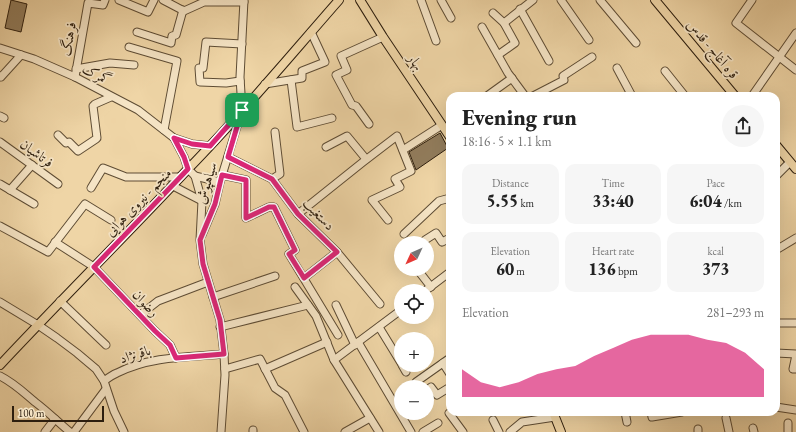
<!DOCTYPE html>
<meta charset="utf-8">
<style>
body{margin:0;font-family:"EB Garamond",Amiri,serif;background:#f6f6f6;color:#222;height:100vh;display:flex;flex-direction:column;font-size:15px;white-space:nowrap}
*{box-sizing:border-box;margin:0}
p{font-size:13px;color:#767676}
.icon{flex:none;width:22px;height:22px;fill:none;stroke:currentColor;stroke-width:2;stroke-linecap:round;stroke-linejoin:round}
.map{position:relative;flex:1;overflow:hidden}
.sheet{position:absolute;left:446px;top:92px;width:334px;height:324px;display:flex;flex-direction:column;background:#fff;border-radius:12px;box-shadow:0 4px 16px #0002}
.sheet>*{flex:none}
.needle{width:26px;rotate:226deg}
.fabs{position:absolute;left:394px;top:236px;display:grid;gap:8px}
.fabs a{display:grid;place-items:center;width:40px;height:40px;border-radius:50%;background:#fff;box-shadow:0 4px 16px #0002;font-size:20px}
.scale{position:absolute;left:12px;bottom:10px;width:92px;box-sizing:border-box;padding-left:4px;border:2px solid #2d1e0e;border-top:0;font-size:11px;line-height:14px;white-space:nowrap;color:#2d1e0e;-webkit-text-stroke:3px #f5e4c5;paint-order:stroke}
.pin{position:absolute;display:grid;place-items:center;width:34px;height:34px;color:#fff;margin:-17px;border-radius:8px;box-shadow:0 2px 6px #0006}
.round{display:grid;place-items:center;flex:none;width:42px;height:42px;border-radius:21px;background:#f6f6f6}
.headline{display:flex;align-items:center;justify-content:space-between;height:68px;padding:0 16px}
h1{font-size:22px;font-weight:800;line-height:30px}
.figures{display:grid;grid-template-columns:repeat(3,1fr);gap:6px;height:68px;padding:4px 16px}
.figures div{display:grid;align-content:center;border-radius:10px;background:#f6f6f6;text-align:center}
.figures b{font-size:17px;font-weight:800}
.figures small{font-size:11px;font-weight:400}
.figures p{font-size:11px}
.chart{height:112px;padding:8px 16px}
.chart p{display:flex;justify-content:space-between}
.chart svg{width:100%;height:72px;margin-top:4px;fill:#db2777;opacity:.7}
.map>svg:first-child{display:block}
.building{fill:#927d5d;stroke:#2d1e0e}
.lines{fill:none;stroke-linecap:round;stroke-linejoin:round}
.minor-casing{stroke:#5e4c34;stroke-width:9}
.major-casing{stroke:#2d1e0e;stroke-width:10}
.minor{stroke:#f5e4c5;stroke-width:7}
.major{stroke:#efd5a6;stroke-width:8}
.route-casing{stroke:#fff;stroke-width:8}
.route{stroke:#db2777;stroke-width:5}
.labels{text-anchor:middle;stroke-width:3.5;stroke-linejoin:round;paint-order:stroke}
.street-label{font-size:14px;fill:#2d1e0e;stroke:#f5e4c5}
</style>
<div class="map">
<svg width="796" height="432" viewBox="0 0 796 432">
<rect width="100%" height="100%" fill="#efd5a6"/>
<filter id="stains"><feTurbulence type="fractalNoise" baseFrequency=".005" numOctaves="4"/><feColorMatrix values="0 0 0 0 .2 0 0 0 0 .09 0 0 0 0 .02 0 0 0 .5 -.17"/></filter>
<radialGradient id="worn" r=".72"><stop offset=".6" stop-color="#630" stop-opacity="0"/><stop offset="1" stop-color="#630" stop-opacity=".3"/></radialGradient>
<g class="building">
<polygon points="11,0 27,4 21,32 5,28"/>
<polygon points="440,133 448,148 416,170 409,152"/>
</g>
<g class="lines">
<defs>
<g id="minor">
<polyline points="119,0 148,12 154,0"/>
<polyline points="163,0 184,11 204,2 244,2"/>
<polyline points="421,0 436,41"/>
<polyline points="441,0 451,18"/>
<polyline points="561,0 589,40"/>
<polyline points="600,0 636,43"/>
<polyline points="752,0 736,23 796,70"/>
<polyline points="520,9 549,61"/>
<polyline points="493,13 504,23 515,43 498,55"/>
<polyline points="504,23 533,0"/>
<polyline points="482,27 508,73 525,96"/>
<polyline points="137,32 171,43 172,36 176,35 183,10"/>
<polyline points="129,47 177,61 164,130"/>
<polyline points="0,48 34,59 75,77 138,110 174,138 192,144 210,146"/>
<polyline points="617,68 632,96"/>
<polyline points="76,69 110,63 134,65"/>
<polyline points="665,71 685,96"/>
<polyline points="0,76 1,77 21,55"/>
<polyline points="75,77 88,3 103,5 105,0"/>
<polyline points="291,80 297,127 332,118"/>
<polyline points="240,81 226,83 200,82 199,68 203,68 206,42 242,44"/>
<polyline points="265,84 302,78 302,71 325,62 311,32"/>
<polyline points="487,96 512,78"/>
<polyline points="533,96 564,80 563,76 592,57"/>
<polyline points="752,96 796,33"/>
<polyline points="0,116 4,118"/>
<polyline points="369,124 356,106 352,105 336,75 347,70 341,56 383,37"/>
<polyline points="58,135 66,143 69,142 78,151 96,139 97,138 93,106 95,104 111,97"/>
<polyline points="174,138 184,157 188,169 195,176 202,201 200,240 203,264 220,320 224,354 225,375 221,432"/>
<polyline points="0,142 58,184"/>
<polyline points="326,147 347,136 366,159"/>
<polyline points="403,150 442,125"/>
<polyline points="228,157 272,179 298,214 337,252 380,304"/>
<polyline points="222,175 246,180 246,218 269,207 274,207 295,250 289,254 338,335"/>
<polyline points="195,176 220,182"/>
<polyline points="776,176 790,162"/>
<polyline points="272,179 280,174 275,132"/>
<polyline points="0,184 34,204"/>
<polyline points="173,186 202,201"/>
<polyline points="91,188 103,168 126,177 180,177"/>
<polyline points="10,190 32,165"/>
<polyline points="298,214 363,162 397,136 411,171 395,179 400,187 372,200 388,220"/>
<polyline points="0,226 48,252 85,204 111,220"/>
<polyline points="404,234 439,201 450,198"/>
<polyline points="202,235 215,204 220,182 242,110 240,77 244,0"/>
<polyline points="425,240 436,233 442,242 450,238"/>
<polyline points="55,242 94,267 155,331 170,345 176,358"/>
<polyline points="776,250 796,238"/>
<polyline points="417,269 431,287"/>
<polyline points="304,278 337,252"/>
<polyline points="295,287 316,316 334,360 379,432"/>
<polyline points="425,291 450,272"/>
<polyline points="213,297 275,276"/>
<polyline points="60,301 106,345"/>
<polyline points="0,302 38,325 57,338 77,353 96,369 104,381 114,411 124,432"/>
<polyline points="336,305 355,345"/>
<polyline points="140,315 158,301 208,282"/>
<polyline points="776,323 796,323"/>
<polyline points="220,327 308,305"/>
<polyline points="379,327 401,363"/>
<polyline points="358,342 411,432"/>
<polyline points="776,353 796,354"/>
<polyline points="796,355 793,369 796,369"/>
<polyline points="334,360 401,310"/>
<polyline points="443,363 450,374"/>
<polyline points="402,365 406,372"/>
<polyline points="225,369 260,359 275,388 285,395 304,432"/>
<polyline points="265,369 327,342"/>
<path d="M0,376C14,383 23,392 35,402C47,411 58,422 70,432"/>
<path d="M104,381C108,378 112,375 117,373C150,356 189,357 224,354"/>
<polyline points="420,387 416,382 450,358"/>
<polyline points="427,390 431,387 437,395 450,387"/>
<polyline points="776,407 796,410"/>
<polyline points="625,412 627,422"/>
<polyline points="651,412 652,417 682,412"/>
<polyline points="449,413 463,432"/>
<polyline points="726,418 729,432"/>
<polyline points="493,420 499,432"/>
<polyline points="788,423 788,432"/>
<polyline points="753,428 754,432"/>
<polyline points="698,429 698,432"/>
<polyline points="45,432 55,419"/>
<polyline points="74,432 106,389"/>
<polyline points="253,432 253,430"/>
<polyline points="345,432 370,418"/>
<polyline points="423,432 438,423"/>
<polyline points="510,432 522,422 555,417"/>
</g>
<g id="major">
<polyline points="360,0 383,37 450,137"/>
<polyline points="655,0 735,96"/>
<polyline points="776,145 796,169"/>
<path d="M0,365C62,299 126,235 188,169C241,115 289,57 339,0"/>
<polyline points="553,412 561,432"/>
</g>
</defs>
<use href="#minor" class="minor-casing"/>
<use href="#major" class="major-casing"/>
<use href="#minor" class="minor"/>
<use href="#major" class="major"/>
</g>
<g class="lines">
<defs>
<polygon id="route" points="242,110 228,157 272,179 298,214 337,252 304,278 289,254 295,250 274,207 269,207 246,218 246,180 222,175 215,204 200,240 203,264 220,320 224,354 176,358 170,345 155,331 94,267 188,169 184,157 174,138 192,144 210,146"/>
</defs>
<use href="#route" class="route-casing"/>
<use href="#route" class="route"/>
</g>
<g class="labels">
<g class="street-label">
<text transform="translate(68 39) rotate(-80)" y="5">فرهنگ</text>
<text transform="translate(713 49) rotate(50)" y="5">قره آغاج - قدس</text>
<text transform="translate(416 62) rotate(56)" y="5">بهار</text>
<text transform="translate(97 74) rotate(28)" y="5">گمرک</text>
<text transform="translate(37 153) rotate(36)" y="5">فرتاشیان</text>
<text transform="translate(206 183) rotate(-73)" y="5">سیاهپوش</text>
<text transform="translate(138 202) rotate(-46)" y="5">منجم - نیروی هوایی</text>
<text transform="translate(319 214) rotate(46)" y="5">دستغیب</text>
<text transform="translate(146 303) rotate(47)" y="5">رضوان</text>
<text transform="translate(135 354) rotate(-17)" y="5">باقرنژاد</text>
</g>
</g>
<rect width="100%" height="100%" filter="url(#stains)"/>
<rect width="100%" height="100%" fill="url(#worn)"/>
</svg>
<div class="fabs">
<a><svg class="needle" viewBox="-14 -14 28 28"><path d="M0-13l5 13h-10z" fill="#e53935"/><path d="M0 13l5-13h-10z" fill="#767676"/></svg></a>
<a><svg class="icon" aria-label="locate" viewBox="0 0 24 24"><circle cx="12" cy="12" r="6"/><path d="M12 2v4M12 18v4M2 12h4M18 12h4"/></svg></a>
<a>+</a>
<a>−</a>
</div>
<div class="scale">100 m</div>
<div class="pin" style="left:242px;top:110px;background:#1e9e55"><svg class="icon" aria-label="arrive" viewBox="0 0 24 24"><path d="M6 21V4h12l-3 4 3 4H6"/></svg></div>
<section class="sheet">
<div class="headline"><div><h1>Evening run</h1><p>18:16 · 5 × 1.1 km</p></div><a class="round"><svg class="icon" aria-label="share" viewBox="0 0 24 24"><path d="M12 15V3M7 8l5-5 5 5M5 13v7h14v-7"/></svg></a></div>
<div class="figures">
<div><p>Distance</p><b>5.55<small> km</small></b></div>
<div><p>Time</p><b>33:40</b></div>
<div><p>Pace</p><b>6:04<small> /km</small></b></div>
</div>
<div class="figures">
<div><p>Elevation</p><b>60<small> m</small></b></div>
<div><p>Heart rate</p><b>136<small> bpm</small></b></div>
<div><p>kcal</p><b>373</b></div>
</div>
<div class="chart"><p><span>Elevation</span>281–293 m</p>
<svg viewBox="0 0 160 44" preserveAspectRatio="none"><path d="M0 44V27L10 35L20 38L30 35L40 30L50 27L60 25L70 19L80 14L90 9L100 6L110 6L120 6L130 9L140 11L150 17L160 27V44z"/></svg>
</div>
</section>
</div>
